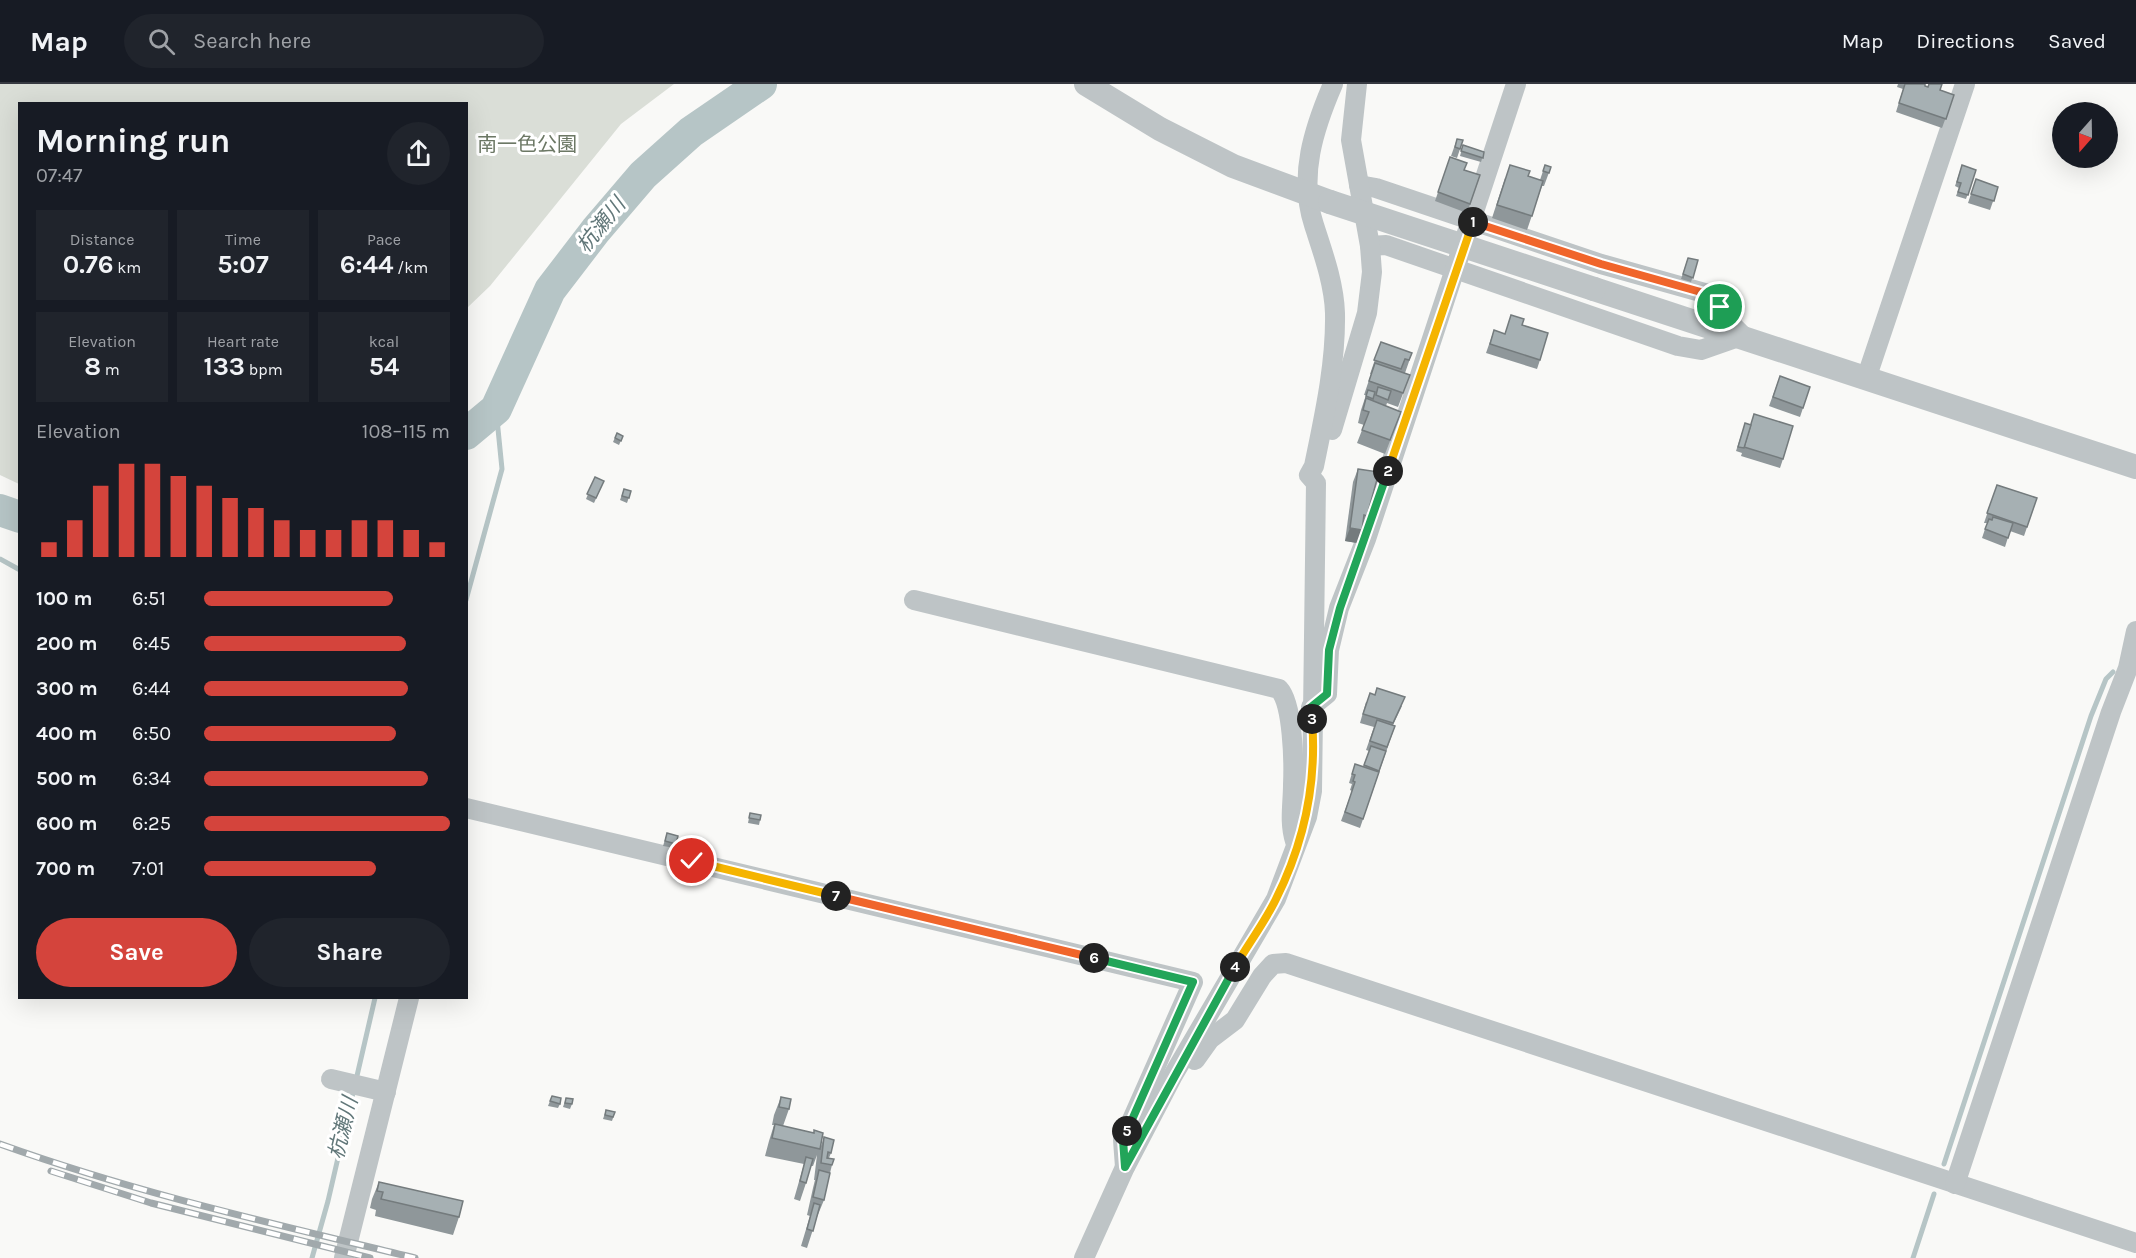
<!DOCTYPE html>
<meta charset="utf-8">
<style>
body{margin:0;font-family:Karla,"Noto Sans JP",sans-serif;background:#20242c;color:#f1f3f6;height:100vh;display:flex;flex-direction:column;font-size:22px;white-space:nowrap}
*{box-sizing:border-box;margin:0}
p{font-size:20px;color:#9ea1a6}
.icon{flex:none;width:33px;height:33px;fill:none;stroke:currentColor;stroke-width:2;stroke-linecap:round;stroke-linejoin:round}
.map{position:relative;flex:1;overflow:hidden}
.sheet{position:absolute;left:18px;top:18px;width:450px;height:897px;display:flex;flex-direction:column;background:#171b24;border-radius:0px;box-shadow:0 6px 24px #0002}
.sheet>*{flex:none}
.needle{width:39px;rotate:200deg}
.controls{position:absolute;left:2052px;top:18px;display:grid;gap:12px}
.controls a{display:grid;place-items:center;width:66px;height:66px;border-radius:50%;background:#171b24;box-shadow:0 6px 24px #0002;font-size:30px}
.pin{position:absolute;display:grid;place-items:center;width:51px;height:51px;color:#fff;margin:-26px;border:3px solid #fff;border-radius:50%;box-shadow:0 2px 6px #0007}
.km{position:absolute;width:30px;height:30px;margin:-15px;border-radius:50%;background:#222;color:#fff;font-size:16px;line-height:30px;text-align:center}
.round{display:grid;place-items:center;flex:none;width:63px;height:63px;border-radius:32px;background:#20242c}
.headline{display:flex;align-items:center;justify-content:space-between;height:102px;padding:0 18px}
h1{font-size:33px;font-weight:700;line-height:45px}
.metrics{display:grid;grid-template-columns:repeat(3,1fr);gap:9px;height:102px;padding:6px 18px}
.metrics div{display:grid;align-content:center;border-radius:0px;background:#20242c;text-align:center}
.metrics b{font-size:26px;font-weight:700}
.metrics small{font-size:16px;font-weight:400}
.metrics p{font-size:16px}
.chart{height:168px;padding:12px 18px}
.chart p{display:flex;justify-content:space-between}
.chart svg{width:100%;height:108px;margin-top:6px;stroke:#d4443c;stroke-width:6}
.button{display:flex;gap:12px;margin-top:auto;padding:12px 18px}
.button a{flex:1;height:69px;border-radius:36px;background:#d4443c;color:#fff;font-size:24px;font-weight:700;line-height:69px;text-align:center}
.button a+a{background:#20242c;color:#f1f3f6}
ul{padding:0 18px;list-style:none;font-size:20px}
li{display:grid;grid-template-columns:96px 72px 1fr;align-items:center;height:45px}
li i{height:15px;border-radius:8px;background:#d4443c}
header{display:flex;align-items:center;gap:36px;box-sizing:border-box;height:84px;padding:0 30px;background:#171b24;border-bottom:2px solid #363941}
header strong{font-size:28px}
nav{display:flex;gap:33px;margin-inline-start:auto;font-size:21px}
.search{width:420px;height:54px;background:#20242c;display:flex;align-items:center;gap:15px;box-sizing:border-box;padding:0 21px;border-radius:33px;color:#9ea1a6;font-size:22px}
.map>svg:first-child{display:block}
.green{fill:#daded7}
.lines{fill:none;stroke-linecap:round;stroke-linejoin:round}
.stream{stroke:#b6c5c6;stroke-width:5}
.river{stroke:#b6c5c6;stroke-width:32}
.minor{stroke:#bec4c6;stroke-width:20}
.tertiary{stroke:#bec4c6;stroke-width:24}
.rail-casing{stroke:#a1a9ac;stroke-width:7}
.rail{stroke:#fff;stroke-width:4.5;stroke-dasharray:14;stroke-linecap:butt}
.tertiary-bridge{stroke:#bec4c6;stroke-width:24}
.wall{fill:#8f979a}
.shaded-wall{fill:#747b7d}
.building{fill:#a6b0b3;stroke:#747b7d;stroke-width:1.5}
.split-1-casing{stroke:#fff;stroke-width:12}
.split-2-casing{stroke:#fff;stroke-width:12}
.split-3-casing{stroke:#fff;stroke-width:12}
.split-4-casing{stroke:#fff;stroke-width:12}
.split-5-casing{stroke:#fff;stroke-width:12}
.split-6-casing{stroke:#fff;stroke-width:12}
.split-7-casing{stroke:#fff;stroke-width:12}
.split-8-casing{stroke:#fff;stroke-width:12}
.split-1{stroke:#f0652b;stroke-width:8}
.split-2{stroke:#f5b400;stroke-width:8}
.split-3{stroke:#22a559;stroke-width:8}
.split-4{stroke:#f5b400;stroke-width:8}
.split-5{stroke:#22a559;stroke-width:8}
.split-6{stroke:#22a559;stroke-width:8}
.split-7{stroke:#f0652b;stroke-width:8}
.split-8{stroke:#f5b400;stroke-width:8}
.labels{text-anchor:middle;stroke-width:6;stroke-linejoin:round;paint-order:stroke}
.park-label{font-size:20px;fill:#6c7865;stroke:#fff}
.water-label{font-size:21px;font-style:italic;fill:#617779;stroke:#fff}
</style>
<header>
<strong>Map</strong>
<div class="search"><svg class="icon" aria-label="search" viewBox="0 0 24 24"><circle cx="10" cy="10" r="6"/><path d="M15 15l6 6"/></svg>Search here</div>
<nav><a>Map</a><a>Directions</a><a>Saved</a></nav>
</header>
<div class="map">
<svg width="2136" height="1174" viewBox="0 0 2136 1174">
<rect width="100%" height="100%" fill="#f9f9f7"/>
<polygon class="green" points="0,0 674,0 621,40 490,202 467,224 466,20 20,20 19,400 0,391"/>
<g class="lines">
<g class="stream">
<polyline points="0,475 20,486"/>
<polyline points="466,516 502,385 496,325"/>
<polyline points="1944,1080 2091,632 2106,595 2113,588"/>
<polyline points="312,1174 328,1117 375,914"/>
<polyline points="1913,1174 1934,1110"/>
</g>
<g class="river">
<polyline points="466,350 496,325 550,206 596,146 643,91 691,48 761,0"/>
<polyline points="0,426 20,433"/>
</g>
<g class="minor">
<polyline points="1359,101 1376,104 1601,180 1715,212 1728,237 1743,252"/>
<polyline points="1370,162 1386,161 1678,262 1701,266 1741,252"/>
<polyline points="1866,295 1965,0"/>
<polyline points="1332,346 1367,229 1372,188 1370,162 1351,56 1357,0"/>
<path d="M914,516L1279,605C1293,620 1294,678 1293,701C1293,719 1289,739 1295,757"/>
<polyline points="1311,623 1327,610 1329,566 1339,524 1366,455 1516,0"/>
<polyline points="466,724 1193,898 1123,1056 1125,1083"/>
<polyline points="1195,976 1210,955 1235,936 1262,892 1273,880 1286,879 2136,1159"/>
<polyline points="331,995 386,1008"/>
<polyline points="1955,1100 2111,628 2128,584 2136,547"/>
<polyline points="344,1174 409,914"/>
<path d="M1084,1174L1125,1083L1172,993L1276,815L1307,733L1312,707L1316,399L1309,391L1314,382C1324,333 1336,280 1335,229C1334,199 1323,169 1314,141C1298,92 1314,44 1333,0"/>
</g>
<g class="tertiary">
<polyline points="1086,0 1160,45 1233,82 1330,118"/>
<polyline points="1594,205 2136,383"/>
</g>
<defs>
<g id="rail">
<path d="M0,1060C136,1109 275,1140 415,1174"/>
<polyline points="51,1087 151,1119 370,1174"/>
</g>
</defs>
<use href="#rail" class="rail-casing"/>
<use href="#rail" class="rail"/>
<polyline class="tertiary-bridge" points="1330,118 1594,205"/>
</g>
<g class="wall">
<polygon points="1898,0 1925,0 1925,2 1954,11 1942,44 1896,28 1903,5 1897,3"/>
<polygon points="1457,55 1463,56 1457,74 1451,72"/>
<polygon points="1463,61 1484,68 1481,78 1460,72"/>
<polygon points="1450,73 1464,86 1480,91 1467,129 1435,117"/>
<polygon points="1545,81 1551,83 1544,102 1542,102 1527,146 1492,134 1505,94 1540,96"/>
<polygon points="1962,81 1976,86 1966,115 1956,112 1959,104 1955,102"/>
<polygon points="1976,95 1998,103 1990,126 1968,119"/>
<polygon points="1688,174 1698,176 1691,198 1681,195"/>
<polygon points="1511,231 1522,241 1540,276 1537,285 1486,269 1494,246 1505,250"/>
<polygon points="1381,258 1412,269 1405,289 1410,291 1398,323 1387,319 1386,322 1401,328 1385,370 1357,359 1364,341 1358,339 1361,326 1366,311 1364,311 1371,290 1370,290"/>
<polygon points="1780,292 1810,303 1800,333 1769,322"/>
<polygon points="1754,330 1783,375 1780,384 1741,372 1742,369 1736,367 1745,339 1751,341"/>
<polygon points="617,349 623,352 619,361 613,358"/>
<polygon points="1358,385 1367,432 1357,459 1345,457 1353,398"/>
<polygon points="595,393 604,397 594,419 586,415"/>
<polygon points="1997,401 2037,414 2024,452 2010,447 2005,463 1982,454 1987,439 1984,439"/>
<polygon points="624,405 631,407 627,419 620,416"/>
<polygon points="1366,618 1402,622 1393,641 1395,642 1360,744 1341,737 1352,707 1350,706 1352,700 1349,699 1352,689 1363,683 1369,667 1366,666 1374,643 1360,639"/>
<polygon points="750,729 760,736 759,741 748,739"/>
<polygon points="667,749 676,760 675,764 663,762"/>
<polygon points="552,1012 560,1020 558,1024 548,1022"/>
<polygon points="781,1013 789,1025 783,1042 820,1065 824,1053 831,1069 829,1074 832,1081 830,1089 824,1116 817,1133 807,1164 801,1162 810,1132 807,1131 813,1104 815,1096 814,1096 817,1071 813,1082 811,1082 806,1099 800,1117 794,1115 804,1080 765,1072 769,1057 774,1041 772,1041 774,1031"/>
<polygon points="566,1014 572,1020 570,1025 563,1023"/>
<polygon points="606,1026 615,1028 612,1037 603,1035"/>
<polygon points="379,1098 459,1133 453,1151 375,1132 376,1126 370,1124 372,1115"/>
</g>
<polygon class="shaded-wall" points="1350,444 1362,446 1357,459 1345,457"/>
<g class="building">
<polygon points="1905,0 1925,0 1925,2 1928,3 1929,0 1942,0 1940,6 1954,11 1946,35 1899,19"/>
<polygon points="1457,55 1463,56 1460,65 1455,63"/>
<polygon points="1463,61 1484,68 1483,74 1461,67"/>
<polygon points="1450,73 1467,79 1464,86 1480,91 1470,120 1438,108"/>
<polygon points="1510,81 1530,87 1528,92 1543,97 1532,132 1497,121"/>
<polygon points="1545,81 1551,83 1549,89 1543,87"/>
<polygon points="1962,81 1976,86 1968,111 1958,108 1961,99 1957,98"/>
<polygon points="1976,95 1998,103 1994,117 1971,110"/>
<polygon points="1688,174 1698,176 1693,194 1683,190"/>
<polygon points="1511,231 1524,235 1522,241 1548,249 1540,276 1490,260 1494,246 1505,250"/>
<polygon points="1381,258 1412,269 1409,276 1405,275 1401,285 1374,276"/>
<polygon points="1375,279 1410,291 1403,309 1369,297"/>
<polygon points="1780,292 1810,303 1803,324 1773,313"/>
<polygon points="1378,303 1391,307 1388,316 1376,311"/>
<polygon points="1368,306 1375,308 1373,315 1366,312"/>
<polygon points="1366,314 1401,328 1390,356 1362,346 1369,328 1363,326"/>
<polygon points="1754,330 1793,342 1783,375 1744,363"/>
<polygon points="1745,339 1751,341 1744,364 1738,363"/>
<polygon points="617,349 623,352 621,357 615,354"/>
<polygon points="1358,385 1379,388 1367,432 1364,431 1362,446 1350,444"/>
<polygon points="595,393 604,397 596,414 587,410"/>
<polygon points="1997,401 2037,414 2027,443 1987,429"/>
<polygon points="624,405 631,407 629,414 622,412"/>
<polygon points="1993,433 2013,439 2008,454 1985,445 1989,435 1992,436"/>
<polygon points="1377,604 1405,613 1393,639 1363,630 1370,609 1375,611"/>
<polygon points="1377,636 1395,642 1387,663 1370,657"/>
<polygon points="1371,662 1386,667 1379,687 1364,681"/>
<polygon points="1355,680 1379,688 1363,735 1345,728 1355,698 1353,697 1355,691 1352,690"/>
<polygon points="750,729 761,731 760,736 749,734"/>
<polygon points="667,749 678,752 676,760 665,757"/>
<polygon points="552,1012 561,1014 560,1020 550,1017"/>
<polygon points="781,1013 791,1015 789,1025 779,1023"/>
<polygon points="566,1014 573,1015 572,1020 565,1019"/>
<polygon points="606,1026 615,1028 613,1033 605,1031"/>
<polygon points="775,1040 814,1049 814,1046 823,1049 820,1065 772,1054"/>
<polygon points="824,1053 834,1056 831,1069 828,1068 827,1074 834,1075 832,1081 821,1079"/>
<polygon points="806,1073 813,1075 806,1099 800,1097"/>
<polygon points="819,1086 830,1089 824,1116 813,1113"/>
<polygon points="379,1098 463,1117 459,1133 381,1115 383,1108 377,1107"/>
<polygon points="814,1119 820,1121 813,1147 807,1145"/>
</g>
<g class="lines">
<defs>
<polyline id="split-1" points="1473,138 1601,180 1715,212 1720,223"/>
<polyline id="split-2" points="1388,387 1473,138"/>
<polyline id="split-3" points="1312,635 1311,623 1327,610 1329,566 1340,524 1388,387"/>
<path id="split-4" d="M1235,883C1248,860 1265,838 1276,815C1304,759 1317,697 1312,635"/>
<polyline id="split-5" points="1127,1047 1123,1056 1125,1083 1235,883"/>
<polyline id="split-6" points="1094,874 1193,898 1127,1047"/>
<polyline id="split-7" points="836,812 1094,874"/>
<polyline id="split-8" points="692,777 836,812"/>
</defs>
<use href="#split-1" class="split-1-casing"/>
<use href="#split-2" class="split-2-casing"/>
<use href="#split-3" class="split-3-casing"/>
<use href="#split-4" class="split-4-casing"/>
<use href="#split-5" class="split-5-casing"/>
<use href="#split-6" class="split-6-casing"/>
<use href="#split-7" class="split-7-casing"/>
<use href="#split-8" class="split-8-casing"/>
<use href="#split-1" class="split-1"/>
<use href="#split-2" class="split-2"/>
<use href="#split-3" class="split-3"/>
<use href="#split-4" class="split-4"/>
<use href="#split-5" class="split-5"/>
<use href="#split-6" class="split-6"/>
<use href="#split-7" class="split-7"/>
<use href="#split-8" class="split-8"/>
</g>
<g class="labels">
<g class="park-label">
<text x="527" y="67">南一色公園</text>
</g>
<g class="water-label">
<text transform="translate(601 141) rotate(-51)" y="7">杭瀬川</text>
<text transform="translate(343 1044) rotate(-76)" y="7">杭瀬川</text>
</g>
</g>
</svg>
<div class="controls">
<a><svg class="needle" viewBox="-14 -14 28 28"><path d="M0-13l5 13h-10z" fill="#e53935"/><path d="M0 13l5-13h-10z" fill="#9ea1a6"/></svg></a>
</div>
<div class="pin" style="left:1720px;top:223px;background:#1e9e55"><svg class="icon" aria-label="arrive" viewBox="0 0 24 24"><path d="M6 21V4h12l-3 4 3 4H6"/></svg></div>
<div class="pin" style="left:692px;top:777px;background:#d93025"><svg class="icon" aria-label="check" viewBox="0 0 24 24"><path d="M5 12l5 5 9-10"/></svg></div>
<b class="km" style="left:1473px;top:138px">1</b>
<b class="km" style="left:1388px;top:387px">2</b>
<b class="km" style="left:1312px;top:635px">3</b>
<b class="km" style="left:1235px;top:883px">4</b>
<b class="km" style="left:1127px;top:1047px">5</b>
<b class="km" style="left:1094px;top:874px">6</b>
<b class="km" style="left:836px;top:812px">7</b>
<section class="sheet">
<div class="headline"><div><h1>Morning run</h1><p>07:47</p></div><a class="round"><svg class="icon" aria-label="share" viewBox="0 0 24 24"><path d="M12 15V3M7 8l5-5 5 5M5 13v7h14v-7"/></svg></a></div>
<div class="metrics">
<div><p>Distance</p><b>0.76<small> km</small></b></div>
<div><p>Time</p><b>5:07</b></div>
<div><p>Pace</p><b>6:44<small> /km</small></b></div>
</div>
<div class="metrics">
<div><p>Elevation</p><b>8<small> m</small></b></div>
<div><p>Heart rate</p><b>133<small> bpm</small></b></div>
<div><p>kcal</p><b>54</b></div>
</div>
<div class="chart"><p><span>Elevation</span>108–115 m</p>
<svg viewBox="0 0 160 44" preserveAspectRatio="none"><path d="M5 44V38M15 44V29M25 44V15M35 44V6M45 44V6M55 44V11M65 44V15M75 44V20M85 44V24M95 44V29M105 44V33M115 44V33M125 44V29M135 44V29M145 44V33M155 44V38"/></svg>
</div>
<ul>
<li><b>100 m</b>6:51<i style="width:77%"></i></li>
<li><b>200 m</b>6:45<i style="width:82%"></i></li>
<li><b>300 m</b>6:44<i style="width:83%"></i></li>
<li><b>400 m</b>6:50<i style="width:78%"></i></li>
<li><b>500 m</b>6:34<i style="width:91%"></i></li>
<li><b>600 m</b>6:25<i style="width:100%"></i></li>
<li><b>700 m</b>7:01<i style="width:70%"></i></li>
</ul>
<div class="button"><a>Save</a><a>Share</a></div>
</section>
</div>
